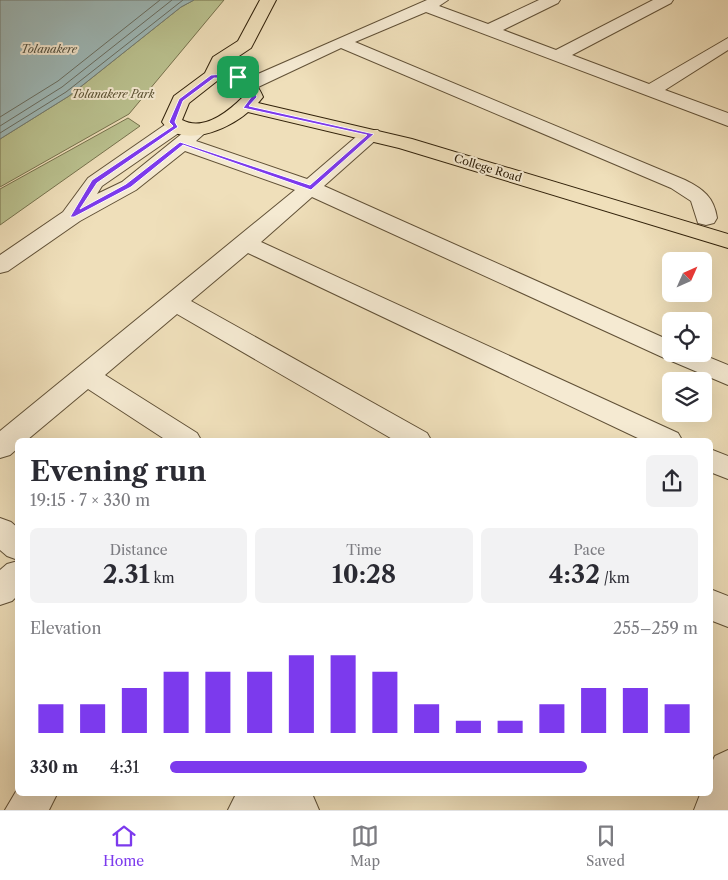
<!DOCTYPE html>
<meta charset="utf-8">
<style>
body{margin:0;font-family:"Libre Caslon Text",serif;background:#f2f2f3;color:#2b2b33;height:100vh;display:flex;flex-direction:column;font-size:19px;white-space:nowrap}
*{box-sizing:border-box;margin:0}
p{font-size:16px;color:#7c7c81}
.icon{flex:none;width:28px;height:28px;fill:none;stroke:currentColor;stroke-width:2;stroke-linecap:round;stroke-linejoin:round}
.map{position:relative;flex:1;overflow:hidden}
.side{position:absolute;left:15px;top:438px;width:698px;height:358px;display:flex;flex-direction:column;background:#fff;border-radius:8px;box-shadow:0 5px 20px #0002}
.side>*{flex:none}
.needle{width:32px;rotate:45deg}
.fabs{position:absolute;left:662px;top:252px;display:grid;gap:10px}
.fabs a{display:grid;place-items:center;width:50px;height:50px;border-radius:8px;background:#fff;box-shadow:0 5px 20px #0002;font-size:25px}
.pin{position:absolute;display:grid;place-items:center;width:42px;height:42px;color:#fff;margin:-21px;border-radius:10px;box-shadow:0 2px 8px #0006}
.round{display:grid;place-items:center;flex:none;width:52px;height:52px;border-radius:8px;background:#f2f2f3}
.head{display:flex;align-items:center;justify-content:space-between;height:85px;padding:0 15px}
h1{font-size:28px;font-weight:700;line-height:38px}
.figures{display:grid;grid-template-columns:repeat(3,1fr);gap:8px;height:85px;padding:5px 15px}
.figures div{display:grid;align-content:center;border-radius:8px;background:#f2f2f3;text-align:center}
.figures b{font-size:25px;font-weight:700}
.figures small{font-size:14px;font-weight:400}
.figures p{font-size:14px}
.chart{height:140px;padding:10px 15px}
.chart p{display:flex;justify-content:space-between}
.chart svg{width:100%;height:90px;margin-top:5px;stroke:#7c3aed;stroke-width:6}
ul{padding:0 15px;list-style:none;font-size:16px}
li{display:grid;grid-template-columns:80px 60px 1fr;align-items:center;height:38px}
li i{height:12px;border-radius:6px;background:#7c3aed}
.tabs{display:flex;justify-content:space-around;align-items:center;height:70px;border-top:1px solid #e1e1e2;background:#fff;font-size:14px;color:#7c7c81}
.tabs a{display:grid;justify-items:center;gap:2px}
.tabs .current{color:#7c3aed}
.map>svg:first-child{display:block}
.green{fill:#bac18f;stroke:#76724d}
.water{fill:#9ebaba;stroke:#737d74}
.lines{fill:none;stroke-linecap:round;stroke-linejoin:round}
.shore{stroke:#686e62;stroke-width:1}
.minor-casing{stroke:#615137;stroke-width:2}
.major-casing{stroke:#32220b;stroke-width:2}
.minor{fill:#f5ead2;fill-rule:evenodd}
.major{fill:#efdfba;fill-rule:evenodd}
.route{fill:#7c3aed;stroke:#fff;fill-rule:evenodd}
.labels{text-anchor:middle;stroke-width:4;stroke-linejoin:round;paint-order:stroke}
.far-water-label{font-size:11px;font-style:italic;fill:#525040;stroke:#f5ead2}
.far-park-label{font-size:11px;font-style:italic;fill:#5b5233;stroke:#f5ead2}
.far-street-label{font-size:11px;fill:#32220b;stroke:#f5ead2}
</style>
<div class="map">
<svg width="728" height="810" viewBox="0 0 728 810">
<rect width="100%" height="100%" fill="#efdfba"/>
<filter id="stains"><feTurbulence type="fractalNoise" baseFrequency=".004" numOctaves="4"/><feColorMatrix values="0 0 0 0 .2 0 0 0 0 .09 0 0 0 0 .02 0 0 0 .5 -.17"/></filter>
<radialGradient id="worn" r=".72"><stop offset=".6" stop-color="#630" stop-opacity="0"/><stop offset="1" stop-color="#630" stop-opacity=".3"/></radialGradient>
<g class="green">
<polygon points="194,0 224,0 129,114 0,187 0,139 69,96 181,7"/>
<polygon points="128,118 140,126 0,225 0,189"/>
</g>
<polygon class="water" points="0,0 194,0 181,7 69,96 0,139"/>
<g class="lines">
<g class="shore">
<polyline points="0,117 58,81 160,0"/>
<polyline points="0,126 62,87 172,0"/>
<polyline points="0,133 66,92 183,0"/>
</g>
<defs>
<g id="minor">
<path d="M427,0H448L439,6L488,24L539,0H560L558,3L503,30L556,50L653,0H673L671,3L572,55L649,84L728,38V50L665,90L728,113V126L426,12L355,42L685,180C703,189 714,197 717,218L714,223L706,225L698,223L691,201L671,188L341,48L256,88H244L241,84L244,80Z"/>
<polygon points="176,120 183,122 186,126 183,130 102,186 97,194 122,182 189,128 203,128 206,132 196,141 307,179 364,130 378,130 381,134 378,138 324,186 671,341 671,354 701,354 728,365 728,385 662,357 312,197 261,242 678,433 682,440 642,440 248,253 191,301 427,433 431,440 394,440 177,314 105,375 197,433 201,440 166,440 88,389 27,440 18,440 18,448 10,455 0,458 0,431 295,190 185,151 136,190 80,221 8,271 0,273 0,255 63,212 88,178 169,122"/>
<polygon points="710,449 728,456 728,479 710,472"/>
<polygon points="0,518 11,522 18,528 18,560 7,556 0,550"/>
<polygon points="18,561 18,595 12,601 0,605 0,570 7,564"/>
<polygon points="710,589 728,596 728,627 710,620"/>
<polygon points="728,750 728,810 694,810 701,792 710,792 710,766 715,756"/>
<polygon points="18,788 18,792 58,792 49,810 5,810"/>
<polygon points="237,792 309,792 313,796 319,810 228,810"/>
</g>
<path id="major" d="M260,0H276L251,48L227,64L224,71C244,72 255,78 263,97L258,103L412,139L728,234V248L399,148L248,112C229,129 182,150 162,122L174,96L205,73L213,57L238,41ZM217,81L237,84L244,96C229,111 204,132 182,120L189,103Z"/>
</defs>
<use href="#minor" class="minor-casing"/>
<use href="#major" class="major-casing"/>
<use href="#minor" class="minor"/>
<use href="#major" class="major"/>
</g>
<path class="route" d="M211,75C234,73 248,74 257,97L249,106L374,134L311,190L183,145L131,187L74,217H70L92,180L173,126L169,122L179,99ZM214,78C234,79 244,76 252,96L243,108L367,135L310,185L180,142L126,184L80,209L97,183L178,127L175,122L183,101Z"/>
<g class="labels">
<g class="far-water-label">
<text x="49" y="53">Tolanakere</text>
</g>
<g class="far-park-label">
<text x="113" y="98">Tolanakere Park</text>
</g>
<g class="far-street-label">
<text transform="translate(488 168) rotate(17)" y="4">College Road</text>
</g>
</g>
<rect width="100%" height="100%" filter="url(#stains)"/>
<rect width="100%" height="100%" fill="url(#worn)"/>
</svg>
<div class="fabs">
<a><svg class="needle" viewBox="-14 -14 28 28"><path d="M0-13l5 13h-10z" fill="#e53935"/><path d="M0 13l5-13h-10z" fill="#7c7c81"/></svg></a>
<a><svg class="icon" aria-label="locate" viewBox="0 0 24 24"><circle cx="12" cy="12" r="6"/><path d="M12 2v4M12 18v4M2 12h4M18 12h4"/></svg></a>
<a><svg class="icon" aria-label="layers" viewBox="0 0 24 24"><path d="M12 4l9 5-9 5-9-5zM3 14l9 5 9-5"/></svg></a>
</div>
<div class="pin" style="left:238px;top:77px;background:#1e9e55"><svg class="icon" aria-label="arrive" viewBox="0 0 24 24"><path d="M6 21V4h12l-3 4 3 4H6"/></svg></div>
<section class="side">
<div class="head"><div><h1>Evening run</h1><p>19:15 · 7 × 330 m</p></div><a class="round"><svg class="icon" aria-label="share" viewBox="0 0 24 24"><path d="M12 15V3M7 8l5-5 5 5M5 13v7h14v-7"/></svg></a></div>
<div class="figures">
<div><p>Distance</p><b>2.31<small> km</small></b></div>
<div><p>Time</p><b>10:28</b></div>
<div><p>Pace</p><b>4:32<small> /km</small></b></div>
</div>
<div class="chart"><p><span>Elevation</span>255–259 m</p>
<svg viewBox="0 0 160 44" preserveAspectRatio="none"><path d="M5 44V30M15 44V30M25 44V22M35 44V14M45 44V14M55 44V14M65 44V6M75 44V6M85 44V14M95 44V30M105 44V38M115 44V38M125 44V30M135 44V22M145 44V22M155 44V30"/></svg>
</div>
<ul>
<li><b>330 m</b>4:31<i style="width:79%"></i></li>
</ul>
</section>
</div>
<nav class="tabs">
<a class="current"><svg class="icon" aria-label="home" viewBox="0 0 24 24"><path d="M3 11l9-7 9 7M6 9v11h12V9"/></svg>Home</a>
<a><svg class="icon" aria-label="map" viewBox="0 0 24 24"><path d="M3 6l6-2 6 2 6-2v14l-6 2-6-2-6 2zM9 4v14M15 6v14"/></svg>Map</a>
<a><svg class="icon" aria-label="saved" viewBox="0 0 24 24"><path d="M7 4h10v16l-5-4-5 4z"/></svg>Saved</a>
</nav>
